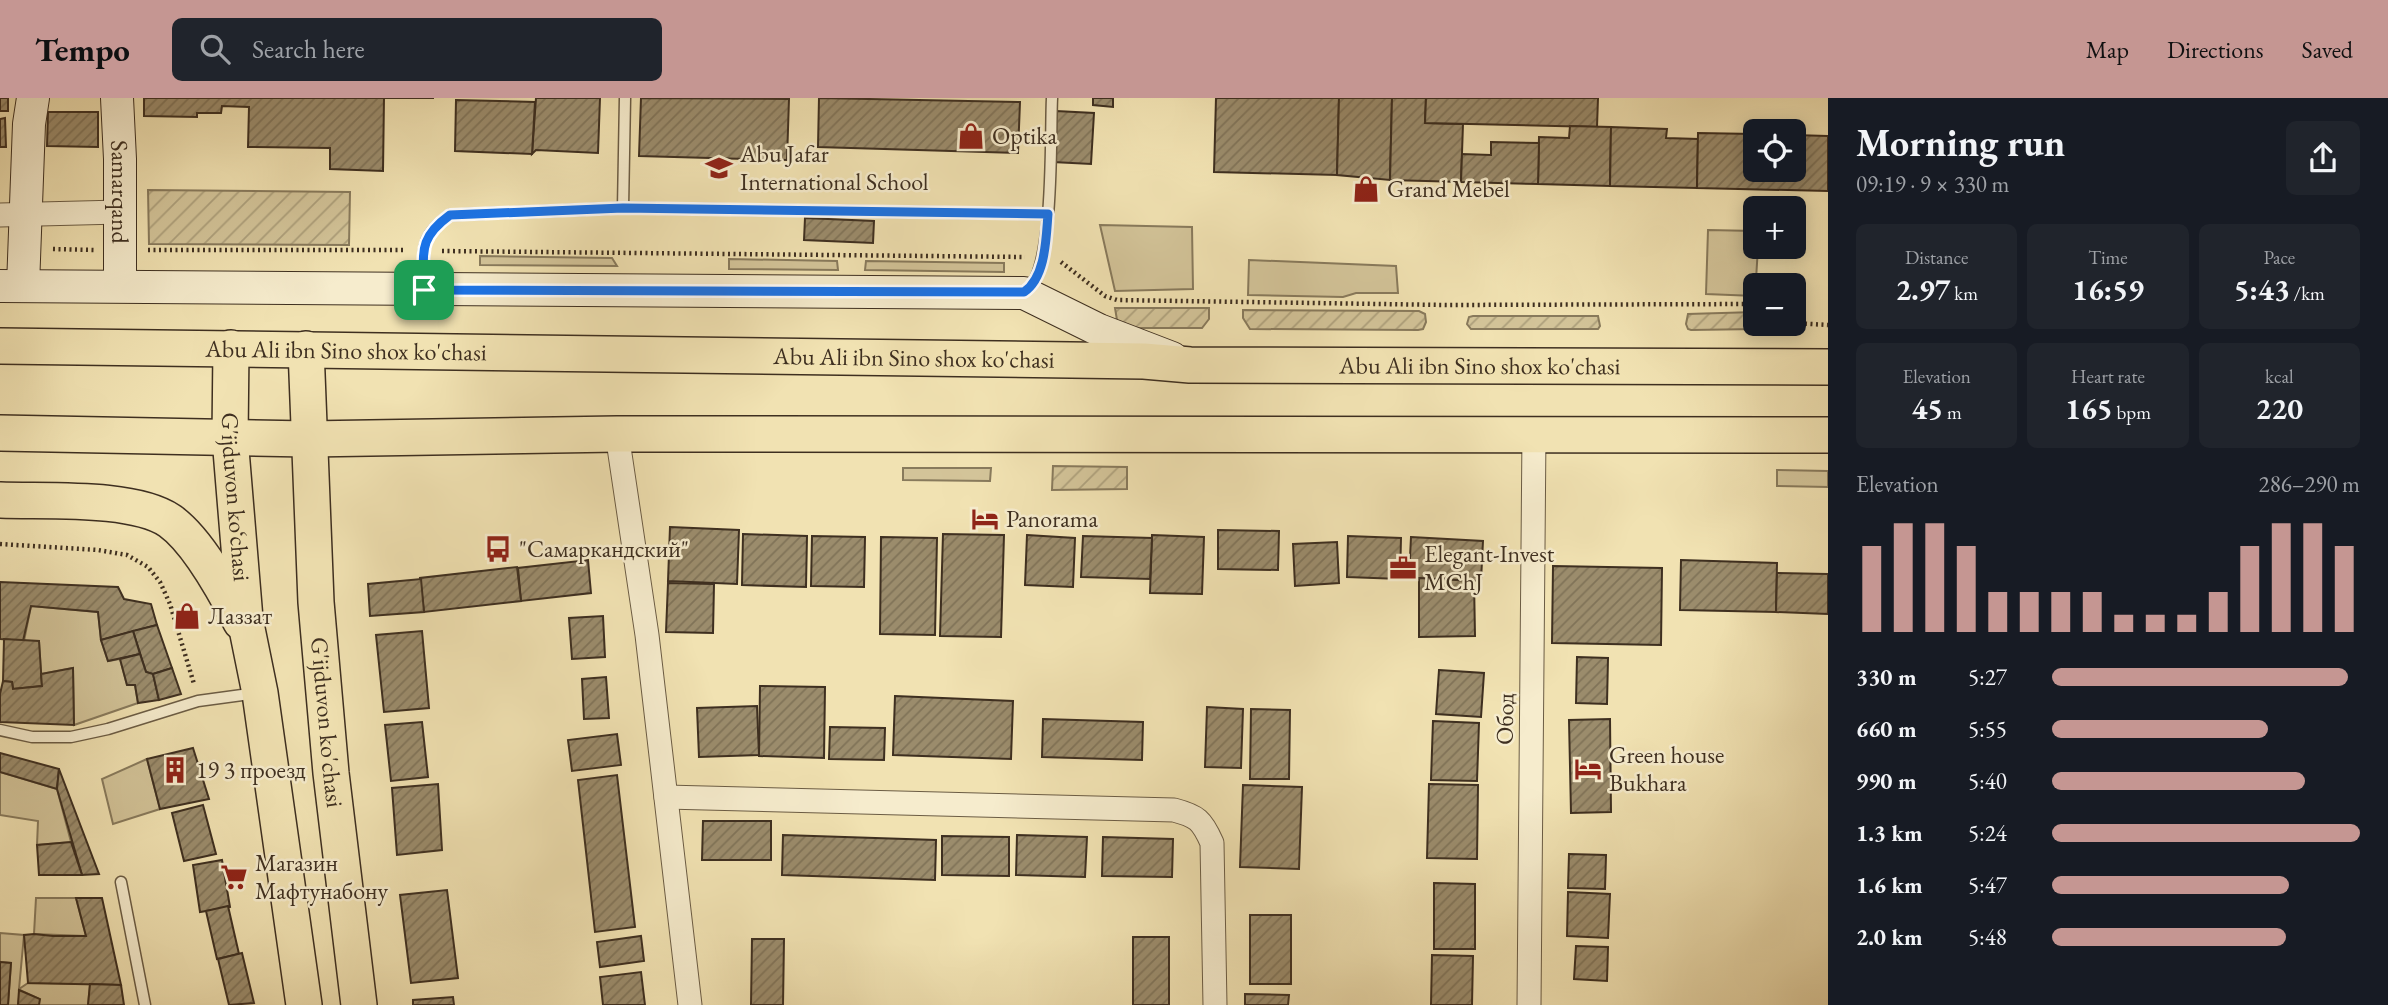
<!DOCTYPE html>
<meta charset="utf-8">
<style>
body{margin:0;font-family:"EB Garamond",serif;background:#20242c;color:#f1f3f6;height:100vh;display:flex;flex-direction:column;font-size:26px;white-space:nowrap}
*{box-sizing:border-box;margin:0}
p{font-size:23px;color:#9ea1a6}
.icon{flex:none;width:38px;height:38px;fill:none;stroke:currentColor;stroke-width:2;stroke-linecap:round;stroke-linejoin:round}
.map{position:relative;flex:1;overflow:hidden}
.sheet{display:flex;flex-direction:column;background:#171b24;width:560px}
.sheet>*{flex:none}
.buttons{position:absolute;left:1743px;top:21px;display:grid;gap:14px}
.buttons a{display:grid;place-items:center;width:63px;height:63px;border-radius:10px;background:#171b24;box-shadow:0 4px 18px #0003;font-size:35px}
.pin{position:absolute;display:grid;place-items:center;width:60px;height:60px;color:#fff;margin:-30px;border-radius:14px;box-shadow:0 4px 10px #0006}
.round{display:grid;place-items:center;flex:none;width:74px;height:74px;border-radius:10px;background:#20242c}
.head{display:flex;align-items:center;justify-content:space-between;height:119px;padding:0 28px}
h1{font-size:38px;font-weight:700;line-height:52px}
.figures{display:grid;grid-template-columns:repeat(3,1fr);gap:10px;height:119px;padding:7px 28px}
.figures div{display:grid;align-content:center;border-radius:10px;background:#20242c;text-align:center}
.figures b{font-size:30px;font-weight:700}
.figures small{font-size:19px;font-weight:400}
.figures p{font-size:19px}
.chart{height:196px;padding:14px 28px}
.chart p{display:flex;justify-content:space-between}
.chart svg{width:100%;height:126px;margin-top:7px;stroke:#c59692;stroke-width:6}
ul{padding:0 28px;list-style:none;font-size:23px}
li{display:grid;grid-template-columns:112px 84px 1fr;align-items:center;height:52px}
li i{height:18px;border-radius:9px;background:#c59692}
header{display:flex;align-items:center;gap:42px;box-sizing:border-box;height:98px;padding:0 35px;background:#c59692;color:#111}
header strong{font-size:33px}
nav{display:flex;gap:38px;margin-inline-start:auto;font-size:24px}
.search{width:490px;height:63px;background:#20242c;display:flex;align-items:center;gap:18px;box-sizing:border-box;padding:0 24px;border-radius:10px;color:#9ea1a6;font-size:26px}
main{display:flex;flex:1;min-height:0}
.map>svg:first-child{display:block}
.grass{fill:#d3c499;stroke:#887a5c;stroke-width:2}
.garden{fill:url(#garden-furrows);stroke:#887a5c;stroke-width:2}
.building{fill:url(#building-hatch);stroke:#3e2f20;stroke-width:2}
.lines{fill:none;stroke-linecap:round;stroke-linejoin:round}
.lane-casing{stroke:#6b5c44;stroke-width:13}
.street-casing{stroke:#6b5c44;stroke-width:25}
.secondary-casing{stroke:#3e2f20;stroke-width:34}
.primary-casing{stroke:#3e2f20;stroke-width:38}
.path{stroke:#3e2f20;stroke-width:4.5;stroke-dasharray:2 3.5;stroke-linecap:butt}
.lane{stroke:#f6eccd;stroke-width:10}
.street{stroke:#f6eccd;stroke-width:23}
.secondary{stroke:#f6eccd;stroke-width:32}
.primary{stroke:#f1e2b2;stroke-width:35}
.route-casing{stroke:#fff;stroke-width:14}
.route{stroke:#1a73e8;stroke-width:9}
.labels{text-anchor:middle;stroke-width:5;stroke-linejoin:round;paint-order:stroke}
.poi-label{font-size:24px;fill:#3e2f20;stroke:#f6eccd;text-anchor:start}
.street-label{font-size:24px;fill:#3e2f20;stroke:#f6eccd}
</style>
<header>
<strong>Tempo</strong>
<div class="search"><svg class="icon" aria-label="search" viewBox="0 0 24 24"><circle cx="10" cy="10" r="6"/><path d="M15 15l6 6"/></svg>Search here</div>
<nav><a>Map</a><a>Directions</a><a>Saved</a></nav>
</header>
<main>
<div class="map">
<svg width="1828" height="907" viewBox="0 0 1828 907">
<defs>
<pattern id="garden-furrows" width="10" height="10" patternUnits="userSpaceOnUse" patternTransform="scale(1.75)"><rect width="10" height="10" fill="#d3c499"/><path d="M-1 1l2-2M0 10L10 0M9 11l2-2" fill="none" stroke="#ada07c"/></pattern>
<pattern id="building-hatch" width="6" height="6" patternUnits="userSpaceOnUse" patternTransform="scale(1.75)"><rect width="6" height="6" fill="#9b8c6c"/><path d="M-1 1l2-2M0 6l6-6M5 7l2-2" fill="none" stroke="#807358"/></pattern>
</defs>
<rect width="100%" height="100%" fill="#f1e2b2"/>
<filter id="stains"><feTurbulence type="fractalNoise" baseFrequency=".00286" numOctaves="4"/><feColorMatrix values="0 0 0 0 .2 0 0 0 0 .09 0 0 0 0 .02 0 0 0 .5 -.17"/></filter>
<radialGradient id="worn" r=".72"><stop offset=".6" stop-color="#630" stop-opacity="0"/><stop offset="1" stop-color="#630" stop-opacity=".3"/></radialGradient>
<g class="grass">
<polygon points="1100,127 1192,129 1193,191 1115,193"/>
<polygon points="1708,132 1755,133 1755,149 1758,149 1755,198 1706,196"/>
<polygon points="480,158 612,160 617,168 480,167"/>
<polygon points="729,161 837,163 838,172 729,171"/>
<polygon points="1249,162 1396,168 1398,195 1356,195 1343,199 1248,197"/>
<polygon points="866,163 1004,165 1004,174 865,172"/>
<polygon points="903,370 991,370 990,383 903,382"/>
<polygon points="1777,372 1828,373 1828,389 1777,388"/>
<polygon points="31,508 98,514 101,542 108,563 120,561 127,587 135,587 138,605 74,627 73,570 41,576 39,543 24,543"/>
<polygon points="147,661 160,711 113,726 102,681"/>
<polygon points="0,674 57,691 71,744 37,747 38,723 0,717"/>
<polygon points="36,800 76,800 86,838 34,836"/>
<polygon points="0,835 24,837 19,891 28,885 90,886 88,907 39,907 39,901 20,892 18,907 8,907 11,865 0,864"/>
</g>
<g class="garden">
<polygon points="148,92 350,94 349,147 149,146"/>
<polygon points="1115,210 1209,210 1209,221 1202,230 1128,230 1117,222"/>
<polygon points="1243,212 1419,213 1425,216 1426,224 1423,231 1418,232 1250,231 1243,220"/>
<polygon points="1755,214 1755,226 1763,226 1757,231 1691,232 1688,231 1686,226 1688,216"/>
<polygon points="1473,218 1598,218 1600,228 1598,231 1471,231 1467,226 1469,219"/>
<polygon points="1053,368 1127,369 1127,391 1052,392"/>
</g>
<g class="building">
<rect x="0" y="0" width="8" height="13"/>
<polygon points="144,0 434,0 384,0 383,73 330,71 330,50 248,49 249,9 222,8 221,15 197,15 197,19 144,18"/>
<polygon points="536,0 600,0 598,55 536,52 532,56"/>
<polygon points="641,0 789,1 787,62 639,58"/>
<polygon points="819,0 1020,4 1018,55 818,49"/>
<polygon points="1093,0 1113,0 1113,9 1093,7"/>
<polygon points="1216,0 1339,0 1337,77 1214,74"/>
<polygon points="1339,0 1392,0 1390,82 1337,77"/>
<polygon points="1392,0 1426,0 1425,25 1463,26 1461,84 1390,82"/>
<polygon points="1426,0 1598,0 1597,29 1425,25"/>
<polygon points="456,2 535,4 532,56 455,53"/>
<polygon points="1056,13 1094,15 1091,66 1053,64"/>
<polygon points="48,14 98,14 98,49 47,48"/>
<polygon points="5,20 6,49 0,49 0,21"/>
<polygon points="1570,28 1611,29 1610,88 1538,86 1539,39 1569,40"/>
<polygon points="1611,29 1667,31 1666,40 1698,41 1697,90 1610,88"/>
<polygon points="1698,35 1755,36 1755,72 1794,72 1794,37 1828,38 1828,93 1697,90"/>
<polygon points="1491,44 1539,45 1538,86 1461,84 1462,56 1491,57"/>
<polygon points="805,120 874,123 873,145 804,142"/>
<polygon points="670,429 739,432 737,486 668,483"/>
<polygon points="1218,432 1279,433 1278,472 1218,471"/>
<polygon points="743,436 807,438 806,489 742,487"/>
<polygon points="943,436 1004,437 1001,539 940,538"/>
<polygon points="1027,437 1075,440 1073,489 1025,487"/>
<polygon points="1152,437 1204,439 1202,496 1150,495"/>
<polygon points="812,438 865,439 864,489 811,488"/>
<polygon points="1083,438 1152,440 1150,481 1081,479"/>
<polygon points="1348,438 1401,440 1400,481 1347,479"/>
<polygon points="881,439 937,440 935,537 880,536"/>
<polygon points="1411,439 1483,443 1481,483 1409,480"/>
<polygon points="1337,444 1339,485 1295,488 1293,446"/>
<polygon points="588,462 591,495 521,503 518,470"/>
<polygon points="1681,462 1777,465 1776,514 1680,512"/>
<polygon points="1553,468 1662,470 1661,547 1552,545"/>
<polygon points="517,469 521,503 424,514 420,480"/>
<polygon points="1777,475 1828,476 1828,516 1776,514"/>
<polygon points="1419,480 1474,483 1475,538 1419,539"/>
<polygon points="421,481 424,514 370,518 368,486"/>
<polygon points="0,484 118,489 124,501 151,506 157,527 101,542 98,514 31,508 23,543 0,541"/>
<polygon points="668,485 714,486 713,535 666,534"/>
<polygon points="603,518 605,559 572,561 569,520"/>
<polygon points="157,527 172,570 153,576 146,574 133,533"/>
<polygon points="133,533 140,556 108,563 101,542"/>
<polygon points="422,533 429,610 384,614 376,537"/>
<polygon points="4,541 39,543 42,588 13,591 12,584 3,583"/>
<polygon points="140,556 146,574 153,576 159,602 138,605 135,587 127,587 120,561"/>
<polygon points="1577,559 1608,560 1607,606 1576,605"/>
<polygon points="73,570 74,627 0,624 0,596 3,583 12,584 13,591 42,588 41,576"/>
<polygon points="172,570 181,596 159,602 153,576"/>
<polygon points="1439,572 1484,575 1481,619 1436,616"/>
<polygon points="606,579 609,620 584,621 582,581"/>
<polygon points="760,588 825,589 824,660 759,658"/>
<polygon points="895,598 1013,603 1011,661 893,657"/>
<polygon points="757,608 759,657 699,659 697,610"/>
<polygon points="1207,609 1243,611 1241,670 1205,669"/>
<polygon points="1251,611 1290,612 1289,681 1250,681"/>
<polygon points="1043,621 1143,624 1142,662 1042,659"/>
<polygon points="1610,621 1611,714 1571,715 1569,622"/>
<polygon points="1433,623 1479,625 1477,683 1431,682"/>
<polygon points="422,624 428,679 391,683 385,627"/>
<polygon points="830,629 885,630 884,662 829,661"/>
<polygon points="617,636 621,667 572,673 568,642"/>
<polygon points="193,650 209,701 160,711 147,661"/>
<polygon points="0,655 59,671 57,691 0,674"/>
<polygon points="59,671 99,776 82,777 57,691"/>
<polygon points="617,677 635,829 595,834 578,682"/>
<polygon points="438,686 442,752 397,757 392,690"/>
<polygon points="1429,686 1478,687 1477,761 1427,760"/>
<polygon points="1243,687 1302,689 1299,771 1240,769"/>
<polygon points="203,707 216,756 184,763 172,715"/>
<polygon points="703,723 771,723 771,762 702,762"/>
<polygon points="783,737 936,742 935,782 782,777"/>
<polygon points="1017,737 1087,739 1085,779 1016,777"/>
<polygon points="942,738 1009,739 1009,778 942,777"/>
<polygon points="1103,739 1173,741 1172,779 1102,778"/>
<polygon points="71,744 82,777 39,777 37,747"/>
<polygon points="1569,756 1606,757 1605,791 1568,790"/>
<polygon points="222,762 230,809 200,814 193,767"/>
<polygon points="1434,785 1475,786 1475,851 1434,851"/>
<polygon points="447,792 458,880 411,885 400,797"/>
<polygon points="1568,794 1610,796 1608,840 1567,838"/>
<polygon points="76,800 102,800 121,887 28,885 24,837 34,836 53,838 86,838"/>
<polygon points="228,808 239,856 217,861 206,813"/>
<rect x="1250" y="817" width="41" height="69"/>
<polygon points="641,838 644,863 600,869 597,844"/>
<rect x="1133" y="839" width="36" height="68"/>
<polygon points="752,841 784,841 783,907 751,907"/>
<polygon points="1576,848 1608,849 1607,883 1574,881"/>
<polygon points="242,855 254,905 229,907 218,861"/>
<polygon points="1432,857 1473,858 1472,907 1431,907"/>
<polygon points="0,864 11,865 8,907 0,907"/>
<polygon points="641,874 645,907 603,907 600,879"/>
<polygon points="90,886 121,887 124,907 88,907"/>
<polygon points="19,892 40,901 39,907 18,907"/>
<polygon points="1245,896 1289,897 1288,907 1245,907"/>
<polygon points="453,899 454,907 413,907 413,902"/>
</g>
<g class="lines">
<defs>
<g id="lane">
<polyline points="623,110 625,0"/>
<path d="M424,188C424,152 418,139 450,117L623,110L1048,116"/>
<path d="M1026,193C1055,172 1050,37 1052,0"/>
<polyline points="0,632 32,639 71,639 108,631 198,603 257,595"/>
<polyline points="121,784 145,907"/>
</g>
<g id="street">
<polyline points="0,117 120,114"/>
<polyline points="617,336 647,537 690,907"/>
<path d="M666,699L1174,712C1197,718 1202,722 1212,745L1215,907"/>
<polyline points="1529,907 1534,335"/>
</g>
<g id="secondary">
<path id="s1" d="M117,0L120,61V188"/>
<polyline points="0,188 1024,195 1099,232 1172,260"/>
<polyline points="23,188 29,26 33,0"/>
</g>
<g id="primary">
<path id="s2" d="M0,248L1144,263L1190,267L1828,269"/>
<path id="s3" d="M231,250L230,340L245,521L260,595L304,907"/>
<path id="s4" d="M306,251L316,504L331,675L359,907"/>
<polyline points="0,335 308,341 617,336 1828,337"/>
<path d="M0,402C45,404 133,398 170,423C198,443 225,493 241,524"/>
</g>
</defs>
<use href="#lane" class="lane-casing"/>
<use href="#street" class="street-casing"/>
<use href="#secondary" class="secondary-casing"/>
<use href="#primary" class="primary-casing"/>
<g class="path">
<polyline points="53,151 94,152"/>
<polyline points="148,152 405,152"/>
<polyline points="442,153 1025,159"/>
<polyline points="1061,164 1105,198 1117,202 1445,207 1755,206"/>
<polyline points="1794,225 1828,227"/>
<polyline points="0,446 98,452 127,457 148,469 160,484 170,506 194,586"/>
</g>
<use href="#lane" class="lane"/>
<use href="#street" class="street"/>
<use href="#secondary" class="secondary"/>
<use href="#primary" class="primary"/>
</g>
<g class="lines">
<defs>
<path id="route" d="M623,110L1048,116C1046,140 1046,179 1024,194L424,192C424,155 417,141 450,117Z"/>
</defs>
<use href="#route" class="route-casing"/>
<use href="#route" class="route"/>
</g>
<defs>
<symbol id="shop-bare" viewBox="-9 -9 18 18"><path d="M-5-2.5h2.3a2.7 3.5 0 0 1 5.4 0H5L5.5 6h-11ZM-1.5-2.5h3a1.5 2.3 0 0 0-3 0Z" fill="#8f2418" stroke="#f6eccd" stroke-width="2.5" paint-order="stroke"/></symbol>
<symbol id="school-bare" viewBox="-9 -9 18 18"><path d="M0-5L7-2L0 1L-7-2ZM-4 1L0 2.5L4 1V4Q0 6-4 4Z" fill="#8f2418" stroke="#f6eccd" stroke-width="2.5" paint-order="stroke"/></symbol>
<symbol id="hotel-bare" viewBox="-9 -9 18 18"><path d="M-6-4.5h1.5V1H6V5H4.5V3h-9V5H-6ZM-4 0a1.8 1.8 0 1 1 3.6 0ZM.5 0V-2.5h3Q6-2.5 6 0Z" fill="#8f2418" stroke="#f6eccd" stroke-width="2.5" paint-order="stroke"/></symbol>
<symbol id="bus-bare" viewBox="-9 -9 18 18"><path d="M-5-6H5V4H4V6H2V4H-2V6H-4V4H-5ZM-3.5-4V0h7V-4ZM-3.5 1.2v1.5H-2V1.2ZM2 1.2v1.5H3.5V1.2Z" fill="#8f2418" stroke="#f6eccd" stroke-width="2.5" paint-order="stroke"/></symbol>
<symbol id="office-bare" viewBox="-9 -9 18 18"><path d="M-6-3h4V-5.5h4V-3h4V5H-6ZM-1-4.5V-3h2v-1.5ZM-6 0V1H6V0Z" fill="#8f2418" stroke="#f6eccd" stroke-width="2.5" paint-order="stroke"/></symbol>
<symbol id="building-bare" viewBox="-9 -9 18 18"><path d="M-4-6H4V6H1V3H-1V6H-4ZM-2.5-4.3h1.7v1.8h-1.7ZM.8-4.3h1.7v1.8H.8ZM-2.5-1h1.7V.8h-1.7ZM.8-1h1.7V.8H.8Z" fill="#8f2418" stroke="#f6eccd" stroke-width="2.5" paint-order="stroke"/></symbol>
<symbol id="supermarket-bare" viewBox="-9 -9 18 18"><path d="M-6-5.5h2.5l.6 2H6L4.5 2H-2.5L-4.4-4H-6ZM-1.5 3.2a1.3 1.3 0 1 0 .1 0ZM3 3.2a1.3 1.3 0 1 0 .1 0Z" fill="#8f2418" stroke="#f6eccd" stroke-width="2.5" paint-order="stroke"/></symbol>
</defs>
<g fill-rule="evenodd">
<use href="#shop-bare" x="952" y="19" width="38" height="38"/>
<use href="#school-bare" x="700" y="51" width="38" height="38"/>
<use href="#shop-bare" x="1347" y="72" width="38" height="38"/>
<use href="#hotel-bare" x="966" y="402" width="38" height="38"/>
<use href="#bus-bare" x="479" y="432" width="38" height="38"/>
<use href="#office-bare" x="1384" y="451" width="38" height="38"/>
<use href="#shop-bare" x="168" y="499" width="38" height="38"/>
<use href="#hotel-bare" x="1569" y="652" width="38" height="38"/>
<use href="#building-bare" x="156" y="653" width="38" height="38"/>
<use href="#supermarket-bare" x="215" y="760" width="38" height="38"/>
</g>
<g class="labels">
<g class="poi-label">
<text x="992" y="46">Optika</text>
<text x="740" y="64">Abu Jafar<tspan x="740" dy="28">International School</tspan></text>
<text x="1387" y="99">Grand Mebel</text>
<text x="1006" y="429">Panorama</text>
<text x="519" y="459">"Самаркандский"</text>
<text x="1424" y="464">Elegant-Invest<tspan x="1424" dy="28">MChJ</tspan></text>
<text x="208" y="526">Лаззат</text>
<text x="1609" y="665">Green house<tspan x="1609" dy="28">Bukhara</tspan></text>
<text x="196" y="680">19 3 проезд</text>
<text x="255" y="773">Магазин<tspan x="255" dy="28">Мафтунабону</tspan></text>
</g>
<g class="street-label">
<text dy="8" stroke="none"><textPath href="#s1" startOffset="94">Samarqand</textPath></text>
<text dy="8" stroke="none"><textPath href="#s2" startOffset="346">Abu Ali ibn Sino shox ko'chasi</textPath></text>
<text dy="8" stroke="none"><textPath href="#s2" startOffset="914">Abu Ali ibn Sino shox ko'chasi</textPath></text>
<text dy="8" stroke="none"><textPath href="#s2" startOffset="1480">Abu Ali ibn Sino shox ko'chasi</textPath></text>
<text dy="8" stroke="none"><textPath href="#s3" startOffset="149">G'ijduvon ko‘chasi</textPath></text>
<text transform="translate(1505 621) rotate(-89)" y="8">Обод</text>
<text dy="8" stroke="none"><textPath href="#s4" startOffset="374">G'ijduvon ko'chasi</textPath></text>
</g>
</g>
<rect width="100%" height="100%" filter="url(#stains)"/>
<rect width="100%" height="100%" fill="url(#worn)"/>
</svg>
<div class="buttons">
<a><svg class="icon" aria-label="locate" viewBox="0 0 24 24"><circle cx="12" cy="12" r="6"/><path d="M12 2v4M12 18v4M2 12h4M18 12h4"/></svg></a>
<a>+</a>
<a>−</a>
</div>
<div class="pin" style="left:424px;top:192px;background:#1e9e55"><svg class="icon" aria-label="arrive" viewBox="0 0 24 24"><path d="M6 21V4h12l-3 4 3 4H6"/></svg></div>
</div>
<section class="sheet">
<div class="head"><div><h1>Morning run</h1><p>09:19 · 9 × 330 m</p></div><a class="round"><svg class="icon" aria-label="share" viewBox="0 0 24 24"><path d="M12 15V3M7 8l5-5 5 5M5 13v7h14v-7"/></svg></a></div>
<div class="figures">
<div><p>Distance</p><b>2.97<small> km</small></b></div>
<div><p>Time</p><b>16:59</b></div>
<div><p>Pace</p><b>5:43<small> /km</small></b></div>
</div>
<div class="figures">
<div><p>Elevation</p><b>45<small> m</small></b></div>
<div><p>Heart rate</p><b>165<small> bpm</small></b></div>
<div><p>kcal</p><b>220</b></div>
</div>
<div class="chart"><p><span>Elevation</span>286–290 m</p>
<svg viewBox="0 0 160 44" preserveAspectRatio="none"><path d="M5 44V14M15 44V6M25 44V6M35 44V14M45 44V30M55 44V30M65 44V30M75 44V30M85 44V38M95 44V38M105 44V38M115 44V30M125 44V14M135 44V6M145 44V6M155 44V14"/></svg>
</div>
<ul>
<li><b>330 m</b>5:27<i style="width:96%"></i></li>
<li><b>660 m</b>5:55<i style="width:70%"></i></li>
<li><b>990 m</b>5:40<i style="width:82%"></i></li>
<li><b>1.3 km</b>5:24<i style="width:100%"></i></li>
<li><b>1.6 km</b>5:47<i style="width:77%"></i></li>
<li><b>2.0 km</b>5:48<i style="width:76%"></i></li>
</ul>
</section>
</main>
